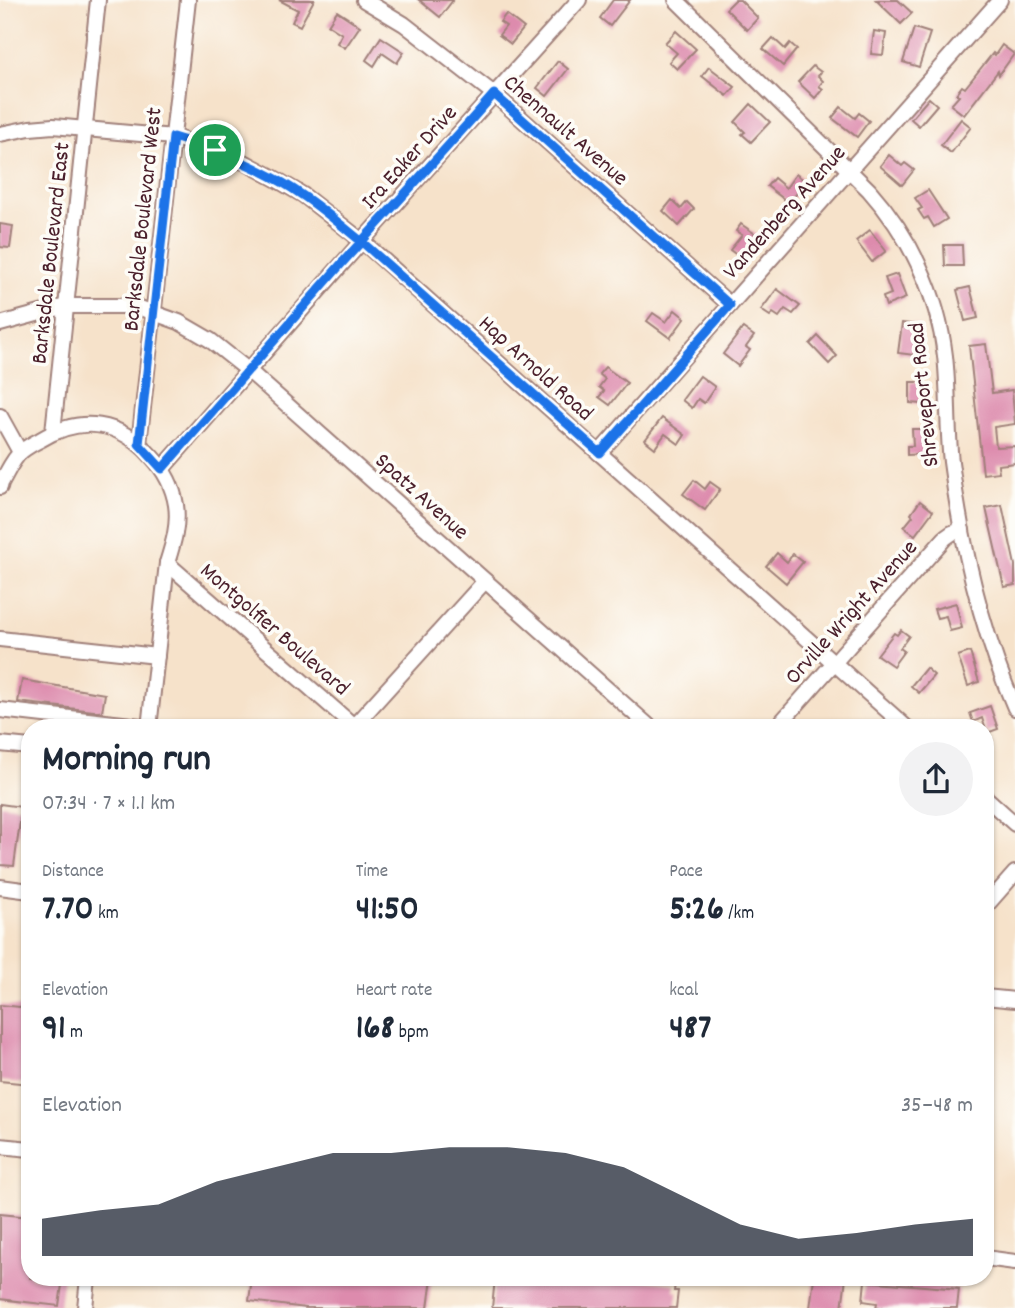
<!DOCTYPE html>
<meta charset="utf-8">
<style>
body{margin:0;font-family:Dekko,sans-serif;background:#f2f2f3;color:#1f2937;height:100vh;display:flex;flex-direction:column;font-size:26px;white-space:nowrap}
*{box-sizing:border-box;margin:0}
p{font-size:23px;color:#747a83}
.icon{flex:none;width:38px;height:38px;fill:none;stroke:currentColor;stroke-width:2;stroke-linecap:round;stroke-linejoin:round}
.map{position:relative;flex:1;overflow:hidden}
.side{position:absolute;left:21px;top:719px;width:973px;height:567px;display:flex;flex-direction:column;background:#fff;border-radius:28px;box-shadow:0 2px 5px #0004}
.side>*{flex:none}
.pin{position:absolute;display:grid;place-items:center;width:60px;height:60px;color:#fff;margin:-30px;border:4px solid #fff;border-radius:50%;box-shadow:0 2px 7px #0007}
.round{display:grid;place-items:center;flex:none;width:74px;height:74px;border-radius:37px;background:#f2f2f3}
.headline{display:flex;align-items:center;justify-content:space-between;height:119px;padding:0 21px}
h1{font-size:38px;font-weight:700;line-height:52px}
.stats{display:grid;grid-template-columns:repeat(3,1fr);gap:10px;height:119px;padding:7px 21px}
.stats div{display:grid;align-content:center}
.stats b{font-size:35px;font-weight:700}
.stats small{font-size:19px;font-weight:400}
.stats p{font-size:19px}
.chart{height:196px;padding:14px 21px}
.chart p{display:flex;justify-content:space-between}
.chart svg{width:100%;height:126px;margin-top:7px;fill:#111827;opacity:.7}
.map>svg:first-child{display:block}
.building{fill:#dd8bad}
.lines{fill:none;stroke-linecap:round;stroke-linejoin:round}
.minor-casing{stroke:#a0807a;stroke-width:18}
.minor{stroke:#fff;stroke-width:14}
.route-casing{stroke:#fff;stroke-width:14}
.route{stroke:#1a73e8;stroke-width:9}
.labels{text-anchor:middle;stroke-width:7;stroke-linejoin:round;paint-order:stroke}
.street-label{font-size:23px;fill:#4a1f2b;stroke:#fdfcf7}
</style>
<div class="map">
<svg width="1015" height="1308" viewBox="0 0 1015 1308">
<rect width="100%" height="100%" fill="#fdfcf7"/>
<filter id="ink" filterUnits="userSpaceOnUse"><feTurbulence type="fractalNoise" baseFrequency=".0143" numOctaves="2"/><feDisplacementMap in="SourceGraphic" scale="14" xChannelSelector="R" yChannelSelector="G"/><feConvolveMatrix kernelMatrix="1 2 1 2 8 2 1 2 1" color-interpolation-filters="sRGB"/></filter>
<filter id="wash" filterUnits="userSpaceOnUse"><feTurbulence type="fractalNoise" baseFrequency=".00686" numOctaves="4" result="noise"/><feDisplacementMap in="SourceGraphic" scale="28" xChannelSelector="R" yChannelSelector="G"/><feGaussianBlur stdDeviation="1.57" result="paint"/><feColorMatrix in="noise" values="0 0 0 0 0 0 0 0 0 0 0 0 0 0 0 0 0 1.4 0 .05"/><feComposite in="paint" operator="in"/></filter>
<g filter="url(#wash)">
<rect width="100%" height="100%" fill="#f6e2ca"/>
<g id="blocks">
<g class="building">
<polygon points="279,0 314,0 300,26 292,22 298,10"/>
<polygon points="419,0 453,0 440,17"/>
<polygon points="613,0 630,0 610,26 600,18"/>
<polygon points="735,0 740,0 758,18 747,30 726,9"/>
<polygon points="876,0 898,0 912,13 901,24"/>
<polygon points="337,11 360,26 345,48 337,43 342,34 328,25"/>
<polygon points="506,14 524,28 511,44 499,35 506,26 500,22"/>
<polygon points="914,28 930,33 919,67 903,62"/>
<polygon points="676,31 696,49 677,69 669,62 677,53 665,43"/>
<polygon points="874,31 886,33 883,55 871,54"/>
<polygon points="381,37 404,52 397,63 382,53 374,66 366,60"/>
<polygon points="773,38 785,49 790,43 797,49 783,66 763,49"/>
<polygon points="1002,45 1014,54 999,75 998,71 964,115 951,105 959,96 956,94 962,86 965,88 993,53 995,55"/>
<polygon points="558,61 568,69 547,96 537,88"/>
<polygon points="813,66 821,72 818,76 823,81 819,86 823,89 815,98 798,82"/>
<polygon points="709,67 735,87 727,96 702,76"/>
<polygon points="929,98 937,105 919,126 911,119"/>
<polygon points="751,104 770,122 751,142 742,134 745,132 735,122"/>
<polygon points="841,107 855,118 859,113 869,121 857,137 832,118"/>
<polygon points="961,119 971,127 951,153 941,145"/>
<polygon points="889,155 902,166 905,163 914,170 902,185 880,166"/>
<polygon points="796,174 806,182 789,203 767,186 774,178 786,188"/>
<polygon points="928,190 947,219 934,227 928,217 924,219 918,210 922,208 915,198"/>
<polygon points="672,200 681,209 687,202 694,209 679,226 663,211"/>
<polygon points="0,224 13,226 10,248 0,247"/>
<polygon points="741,224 758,236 741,258 730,250 742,235 736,231"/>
<polygon points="870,230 886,251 872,262 856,241"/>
<polygon points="944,245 962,245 963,266 945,266"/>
<polygon points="897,274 906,298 886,306 883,297 891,294 885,278"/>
<polygon points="970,287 978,318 965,321 957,290"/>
<polygon points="777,289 800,306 793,314 785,309 779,317 773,313 770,316 761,310"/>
<polygon points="675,310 685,318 670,338 647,321 653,313 666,322"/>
<polygon points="902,323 918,325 914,355 898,353"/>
<polygon points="743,328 754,336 746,347 750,350 738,366 723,354"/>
<polygon points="818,336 837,356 829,364 810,344"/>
<polygon points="986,344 992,393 1012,390 1015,424 994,427 996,447 1015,446 1015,463 998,465 999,472 983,474 969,346"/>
<polygon points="605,367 627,383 610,405 599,397 604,391 599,387 605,379 599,374"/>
<polygon points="700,376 715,387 704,403 698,399 692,408 682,400"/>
<polygon points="910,382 923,382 923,404 910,403"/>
<polygon points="662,418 685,435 679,444 665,434 655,448 645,440"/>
<polygon points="912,429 925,429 927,454 907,455 907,446 913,446"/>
<polygon points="694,480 705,489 710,482 720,489 705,510 683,494"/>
<polygon points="920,501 933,511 915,535 904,527 913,516 911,514"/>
<polygon points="1002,505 1015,565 1015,585 1004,587 986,508"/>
<polygon points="777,553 787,562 793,554 803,562 786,583 766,566"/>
<polygon points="956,603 962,628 950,631 946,616 937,618 934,609"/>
<polygon points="901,630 909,636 900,648 904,651 893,666 877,655 894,633 897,635"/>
<polygon points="970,652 979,682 968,686 958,656"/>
<polygon points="926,668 934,675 919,693 911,686"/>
<polygon points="22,680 105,694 102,712 18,702"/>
<polygon points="990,706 998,729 987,733 982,718 973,722 970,713"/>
<polygon points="0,804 22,807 14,866 0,865"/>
<polygon points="0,1005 30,1008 30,1084 0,1081"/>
<polygon points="0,1214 30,1217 30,1278 63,1278 59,1306 0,1299"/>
<polygon points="252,1278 432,1278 428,1308 306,1308 249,1301"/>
<polygon points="495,1278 578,1278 578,1279 596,1281 597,1278 619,1278 675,1284 674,1291 678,1291 676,1308 492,1308"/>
<polygon points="814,1278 846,1278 842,1308 810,1308"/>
<polygon points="865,1281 959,1289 957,1308 876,1308 877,1303 863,1301"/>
</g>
</g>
</g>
<g filter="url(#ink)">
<use href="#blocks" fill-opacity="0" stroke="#a0807a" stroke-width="2"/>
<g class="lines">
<defs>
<g id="minor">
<polyline points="364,0 404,24 494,94 730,305"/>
<path d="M676,0L869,190C910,236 938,294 945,356C949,391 947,427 951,462C962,547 981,630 1015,708"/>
<polyline points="0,134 30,128 53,126 173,137 215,150 246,163 274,178 303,195 362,241 907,728"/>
<polyline points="0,324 66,306 123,306 140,308 179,322 210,340 249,371 651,728"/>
<polyline points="0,416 20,452"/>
<polyline points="53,432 98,0"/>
<polyline points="139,444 188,0"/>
<polyline points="599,453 1000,0"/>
<polyline points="162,469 362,241 579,0"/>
<path d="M0,487L1,483C7,473 13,458 22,451C27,447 34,443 40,440C81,415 120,421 152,457C164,470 173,486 176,505C179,525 173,544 167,563L149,728"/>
<polyline points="167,563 356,728"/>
<polyline points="0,639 157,656"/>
<polyline points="0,710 149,727"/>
<polyline points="354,726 485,581"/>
<polyline points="776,728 945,538 952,533 962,530"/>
<polyline points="0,744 30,747"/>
<polyline points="985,797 1015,824"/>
<polyline points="0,887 30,891"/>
<polyline points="985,907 1015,873"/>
<polyline points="985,997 1015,1000"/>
<polyline points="0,1146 30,1149"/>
<polyline points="985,1258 1015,1262"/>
<polyline points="85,1308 88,1278"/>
</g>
</defs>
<use href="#minor" class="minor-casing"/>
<use href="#minor" class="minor"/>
</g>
</g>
<g class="lines" filter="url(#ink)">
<defs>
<path id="route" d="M215,150L173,137L139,444L162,469L342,263C393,207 444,151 494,94L730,305L600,453L362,242C342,226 323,209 302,195C275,176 245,163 215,150"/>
</defs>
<use href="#route" class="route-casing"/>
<use href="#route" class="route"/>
</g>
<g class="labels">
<g class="street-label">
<text transform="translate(567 129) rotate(41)" y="8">Chennault Avenue</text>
<text transform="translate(408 156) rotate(-48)" y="8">Ira Eaker Drive</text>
<text transform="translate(783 211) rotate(-48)" y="8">Vandenberg Avenue</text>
<text transform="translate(141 219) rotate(-84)" y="8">Barksdale Boulevard West</text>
<text transform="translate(49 253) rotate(-84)" y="8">Barksdale Boulevard East</text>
<text transform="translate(537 367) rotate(42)" y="8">Hap Arnold Road</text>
<text transform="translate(922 395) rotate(-96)" y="8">Shreveport Road</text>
<text transform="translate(423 495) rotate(42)" y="8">Spatz Avenue</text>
<text transform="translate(850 611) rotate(-48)" y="8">Orville Wright Avenue</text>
<text transform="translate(276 628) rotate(41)" y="8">Montgolfier Boulevard</text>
</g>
</g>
</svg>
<div class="pin" style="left:215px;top:150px;background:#1e9e55"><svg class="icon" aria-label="arrive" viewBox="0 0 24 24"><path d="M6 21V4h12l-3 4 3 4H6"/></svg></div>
<section class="side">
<div class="headline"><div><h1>Morning run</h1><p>07:34 · 7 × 1.1 km</p></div><a class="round"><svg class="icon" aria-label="share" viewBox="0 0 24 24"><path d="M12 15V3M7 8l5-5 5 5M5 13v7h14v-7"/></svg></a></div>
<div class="stats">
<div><p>Distance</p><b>7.70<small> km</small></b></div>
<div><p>Time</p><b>41:50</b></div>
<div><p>Pace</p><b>5:26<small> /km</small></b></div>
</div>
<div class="stats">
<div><p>Elevation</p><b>91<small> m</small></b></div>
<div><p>Heart rate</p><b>168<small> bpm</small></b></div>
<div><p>kcal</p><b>487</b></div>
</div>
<div class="chart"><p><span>Elevation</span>35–48 m</p>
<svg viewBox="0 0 160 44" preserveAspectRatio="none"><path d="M0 44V31L10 28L20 26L30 18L40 13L50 8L60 8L70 6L80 6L90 8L100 13L110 23L120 33L130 38L140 36L150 33L160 31V44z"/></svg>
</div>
</section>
</div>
